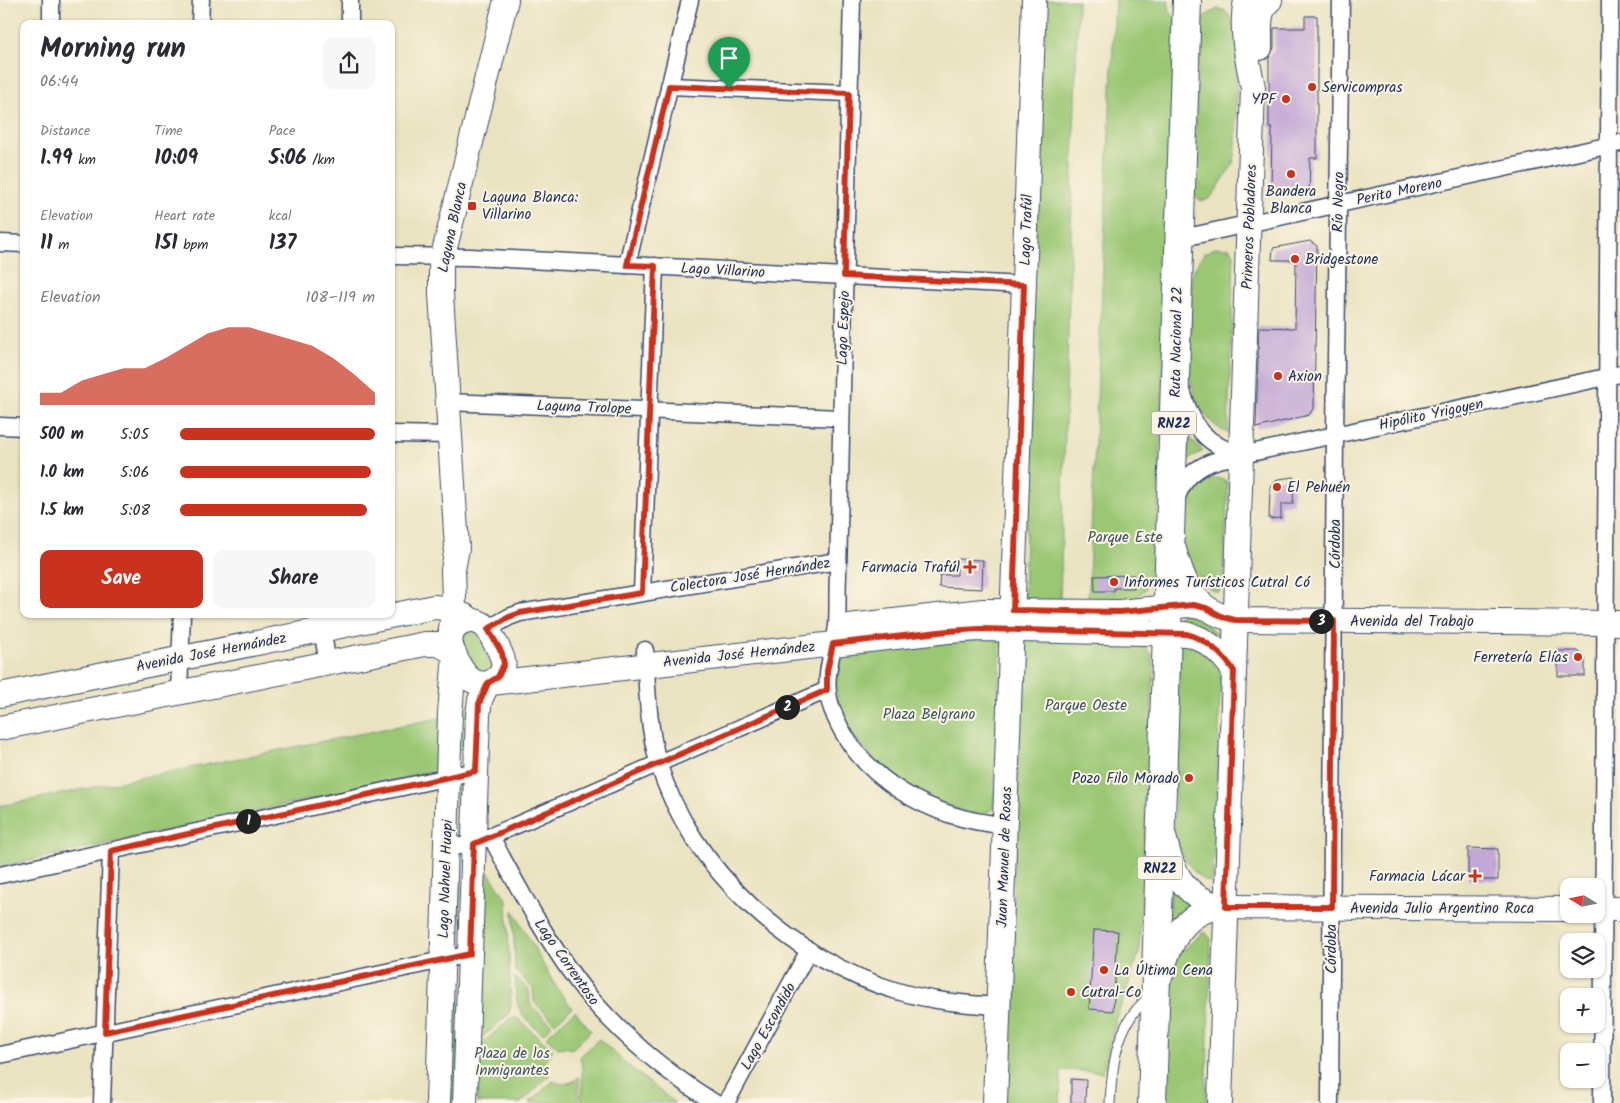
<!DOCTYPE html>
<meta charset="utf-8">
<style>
body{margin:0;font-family:Kalam,sans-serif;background:#f7f7f7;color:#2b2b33;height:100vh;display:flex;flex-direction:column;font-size:19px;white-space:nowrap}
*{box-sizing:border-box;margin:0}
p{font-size:16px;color:#7c7c81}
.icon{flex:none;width:28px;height:28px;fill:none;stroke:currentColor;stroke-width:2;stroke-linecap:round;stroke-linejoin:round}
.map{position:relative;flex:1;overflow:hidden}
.drawer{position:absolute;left:20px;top:20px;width:375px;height:598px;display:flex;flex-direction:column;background:#fff;border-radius:10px;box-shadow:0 1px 4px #0004}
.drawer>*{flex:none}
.needle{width:32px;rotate:280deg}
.controls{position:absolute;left:1560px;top:878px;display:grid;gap:10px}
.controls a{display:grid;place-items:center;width:45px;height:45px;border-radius:10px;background:#fff;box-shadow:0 1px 4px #0004;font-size:25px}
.pin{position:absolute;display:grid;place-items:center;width:42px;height:42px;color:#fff;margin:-51px -21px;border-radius:50% 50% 50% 0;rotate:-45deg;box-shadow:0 0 5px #0007}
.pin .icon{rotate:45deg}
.km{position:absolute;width:25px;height:25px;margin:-12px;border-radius:50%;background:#222;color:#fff;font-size:14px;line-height:25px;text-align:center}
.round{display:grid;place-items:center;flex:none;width:52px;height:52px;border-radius:10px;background:#f7f7f7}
.summary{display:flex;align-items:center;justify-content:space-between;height:85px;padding:0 20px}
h1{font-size:28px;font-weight:700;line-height:38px}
.figures{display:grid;grid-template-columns:repeat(3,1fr);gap:8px;height:85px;padding:5px 20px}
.figures div{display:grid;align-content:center}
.figures b{font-size:21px;font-weight:700}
.figures small{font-size:14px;font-weight:400}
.figures p{font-size:14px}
.chart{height:140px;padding:10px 20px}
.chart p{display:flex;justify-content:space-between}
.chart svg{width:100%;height:90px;margin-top:5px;fill:#c8321e;opacity:.7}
.primary-button{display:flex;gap:10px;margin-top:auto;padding:10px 20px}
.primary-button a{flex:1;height:58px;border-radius:10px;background:#c8321e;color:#fff;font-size:20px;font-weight:700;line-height:58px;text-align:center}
.primary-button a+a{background:#f7f7f7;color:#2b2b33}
ul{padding:0 20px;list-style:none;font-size:16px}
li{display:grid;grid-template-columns:80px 60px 1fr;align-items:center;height:38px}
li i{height:12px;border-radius:6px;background:#c8321e}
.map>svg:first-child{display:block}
.green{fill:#9bc774;stroke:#5b7b69}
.building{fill:#c3a7d6}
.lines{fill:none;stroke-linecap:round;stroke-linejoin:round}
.lane-casing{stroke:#3a4a6d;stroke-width:11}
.street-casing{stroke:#3a4a6d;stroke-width:19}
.secondary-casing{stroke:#3a4a6d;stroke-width:26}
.highway-casing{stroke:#3a4a6d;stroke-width:30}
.lane{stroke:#fff;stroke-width:9}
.street{stroke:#fff;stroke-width:16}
.secondary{stroke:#fff;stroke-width:24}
.highway{stroke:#fff;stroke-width:28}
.route-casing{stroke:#fff;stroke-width:10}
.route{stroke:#c8321e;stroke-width:6}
.poi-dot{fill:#c8321e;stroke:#fcf5e5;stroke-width:2}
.labels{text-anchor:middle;stroke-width:4;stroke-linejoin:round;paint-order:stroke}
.shield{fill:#fcf5e5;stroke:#5e6a86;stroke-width:1}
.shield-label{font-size:14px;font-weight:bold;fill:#1b2f5e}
.poi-label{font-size:15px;fill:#1b2f5e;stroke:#fcf5e5;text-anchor:start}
.street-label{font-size:15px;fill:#1b2f5e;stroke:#fcf5e5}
.park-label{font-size:15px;fill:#3b5564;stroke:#fcf5e5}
</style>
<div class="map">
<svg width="1620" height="1103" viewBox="0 0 1620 1103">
<rect width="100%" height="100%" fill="#fcf5e5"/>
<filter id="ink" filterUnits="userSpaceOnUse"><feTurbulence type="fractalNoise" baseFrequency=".02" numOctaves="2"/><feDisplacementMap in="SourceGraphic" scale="10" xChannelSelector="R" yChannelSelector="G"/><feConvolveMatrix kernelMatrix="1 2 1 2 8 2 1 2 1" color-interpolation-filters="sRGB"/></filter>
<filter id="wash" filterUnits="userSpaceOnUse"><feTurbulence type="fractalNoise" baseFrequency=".0096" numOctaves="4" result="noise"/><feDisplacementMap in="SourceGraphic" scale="20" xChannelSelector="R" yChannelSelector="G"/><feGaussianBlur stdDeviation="1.12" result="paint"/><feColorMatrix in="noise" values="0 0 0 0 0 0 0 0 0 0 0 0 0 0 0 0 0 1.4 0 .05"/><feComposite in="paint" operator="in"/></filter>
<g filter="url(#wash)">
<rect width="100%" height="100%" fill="#eae3c1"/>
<g class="green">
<path d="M1043,0H1078L1060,599L1088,600L1115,0H1168L1169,11L1175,17L1156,572C1150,584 1143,594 1132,600L1027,602L1024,596Z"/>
<path d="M1218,9C1230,8 1235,28 1237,38L1236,147C1235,152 1235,158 1233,163C1230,169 1226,175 1222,181C1216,191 1206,211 1193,194L1200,21L1205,16Z"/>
<path d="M1217,247L1230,248L1234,254L1228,433C1206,424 1194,400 1190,378L1192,273L1204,253Z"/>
<polygon points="1188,437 1203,451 1186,461"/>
<polygon points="1216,478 1225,480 1228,485 1223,587 1218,592 1211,590 1193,570 1182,549 1184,515 1188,500 1201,485"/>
<polygon points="1180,612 1199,616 1220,638 1179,628"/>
<polygon points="473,629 494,655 491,673 473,672 459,637"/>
<path d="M996,638L1001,642L994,807C983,819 967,812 954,808C940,802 926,797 912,789C874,767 831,722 836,674C837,666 837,659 842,652Z"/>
<polygon points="1030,638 1140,643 1151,653 1154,668 1139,953 1116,1021 1103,1072 1061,1070 1060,1103 1005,1103 1023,645"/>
<path d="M1192,641L1221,671L1213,877L1212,881L1209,882C1192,877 1178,848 1174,832L1179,644Z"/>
<polygon points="465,703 469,705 467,753 460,753 462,704"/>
<polygon points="444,717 437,766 426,774 0,867 0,806"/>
<polygon points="463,783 465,784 462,838 457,837 457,784"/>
<polygon points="461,854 463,856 459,942 454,941 456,855"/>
<polygon points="485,870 487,870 507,900 511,1006 509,1014 479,1040"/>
<polygon points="1171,886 1193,908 1169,924"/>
<polygon points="513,910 553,982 572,1008 555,1023 534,1002 533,988 515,971"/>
<polygon points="1202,933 1206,933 1211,939 1206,1103 1162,1103 1166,992 1179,954"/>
<polygon points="457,970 459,971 459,1103 444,1103 452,971"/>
<path d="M515,977L529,990L530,1004L552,1025L543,1034C516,1011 517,1012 515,977Z"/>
<polygon points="575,1011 591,1031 572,1049 564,1047 558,1048 546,1037"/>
<path d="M512,1017L517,1018L553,1050C545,1059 544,1066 549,1076L521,1103H477L479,1046Z"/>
<polygon points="599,1039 625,1063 675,1103 582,1103 582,1066 580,1057"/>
<path d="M579,1077V1103H529L553,1081C563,1086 571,1084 579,1077Z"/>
</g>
<g id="blocks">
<g class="building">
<polygon points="1305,16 1317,16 1317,158 1310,158 1309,191 1271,191 1272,128 1269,128 1269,58 1274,48 1274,28 1305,28"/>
<polygon points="1310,241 1317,246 1314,407 1309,415 1256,428 1259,327 1295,328 1296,260 1272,260 1273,248"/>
<polygon points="1294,477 1293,504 1281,504 1281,518 1269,519 1270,487 1278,479"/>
<polygon points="957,559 983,560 982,589 939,587 940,575 957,575"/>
<polygon points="1134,575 1134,588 1114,588 1114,591 1095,591 1094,576"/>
<polygon points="1558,651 1578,651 1585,658 1585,676 1558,676"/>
<polygon points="1468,848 1498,849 1498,880 1468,880"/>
<polygon points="1094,930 1118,931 1113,1011 1089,1009"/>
<polygon points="1071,1079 1086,1080 1085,1103 1071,1103"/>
</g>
</g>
</g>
<g filter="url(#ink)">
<use href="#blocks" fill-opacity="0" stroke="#3a4a6d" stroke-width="1"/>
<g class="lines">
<defs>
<path id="lane" d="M1110,1103C1112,1065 1117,1020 1151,996"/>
<g id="street">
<path d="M852,0C846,192 842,383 838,575C837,592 838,610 837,626C833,655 821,680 832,709C858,779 933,820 1005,825"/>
<polyline points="51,24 51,0"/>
<polyline points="200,24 201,0"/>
<polyline points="350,24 350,0"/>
<polyline points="669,86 849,93"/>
<polyline points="1178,239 1620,143"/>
<polyline points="0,243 24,244"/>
<polyline points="391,256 470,257 1024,285"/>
<polyline points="627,265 690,0"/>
<path d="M1182,391C1192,425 1205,446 1241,454"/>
<polyline points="447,402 840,418"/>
<polyline points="0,426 24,427"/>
<polyline points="391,434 450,435"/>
<path d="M1176,500C1182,479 1197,466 1218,460L1620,374"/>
<polyline points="642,593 655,266"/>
<polyline points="325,614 324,641 328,663"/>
<polyline points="488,629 509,617 520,613 838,561"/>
<path d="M645,650C647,687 648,726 658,762C690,869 792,960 897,991C930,1001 964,1004 998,1006"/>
<polyline points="179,692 182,614"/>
<path d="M491,836C504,863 519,888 533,913C551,943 570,974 593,1001C628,1041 670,1075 715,1103"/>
<polyline points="446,846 464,846 473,844 827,690"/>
<polyline points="0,875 476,771"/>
<polyline points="0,1055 470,954"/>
<polyline points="102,1103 111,851"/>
<polyline points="726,1103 809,950"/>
<polyline points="1330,1103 1335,434 1341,0"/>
<polyline points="1602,1103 1610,0"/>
</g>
<g id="secondary">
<path d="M1260,48C1261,32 1256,12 1270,0"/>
<path d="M1173,546C1184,584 1193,610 1235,620L1620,623"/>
<polyline points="849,626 983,611 1120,612 1187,605 1206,608"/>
<polyline points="450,639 454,600 453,570 457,548 441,294 441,264 506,0"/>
<path d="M491,682C512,671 502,654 493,639C490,633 488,627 482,624C470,617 454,623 451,636C448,647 461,671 469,678C473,682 477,683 483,684L948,631L979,629L1186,634C1205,637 1224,655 1234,671"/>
<polyline points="0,695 434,607 446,608 467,617"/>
<polyline points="0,728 425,644 439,644 453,652"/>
<path d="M1164,836C1172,873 1185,900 1226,907"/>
<polyline points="1596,909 1620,909"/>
<path d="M1161,975C1169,943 1183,913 1219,907L1569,909"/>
<polyline points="438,1103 450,713 455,655"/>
<polyline points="465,1103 478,715 480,700 488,683"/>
<polyline points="995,1103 1034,0"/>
<path d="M1220,1103L1253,87C1247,59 1240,28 1246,0"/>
</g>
<polyline id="highway" points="1152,1103 1187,0"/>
</defs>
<use href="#lane" class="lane-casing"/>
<use href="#street" class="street-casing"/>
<use href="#secondary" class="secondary-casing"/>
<use href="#highway" class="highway-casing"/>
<use href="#lane" class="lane"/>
<use href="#street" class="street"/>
<use href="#secondary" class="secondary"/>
<use href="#highway" class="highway"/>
</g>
</g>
<g class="lines" filter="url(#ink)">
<defs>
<path id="route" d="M669,86L849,93L844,276L1024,285L1013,610L1120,612L1193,605L1206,608L1223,617L1235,620L1334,621L1332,907H1226L1234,671C1224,655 1205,638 1186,634L979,629L948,631L833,644L827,671V690L474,844L470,954L105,1032L111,851L476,771L479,704L488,683L498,677L504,664L502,653L488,629L509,617L520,613L642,593L655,266L627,265Z"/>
</defs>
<use href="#route" class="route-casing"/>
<use href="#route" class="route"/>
</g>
<g class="poi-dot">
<circle cx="1312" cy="87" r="5"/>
<circle cx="1286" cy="99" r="5"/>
<circle cx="1291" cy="174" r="5"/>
<rect x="467" y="201" width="10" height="10" rx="2.5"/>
<circle cx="1295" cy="259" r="5"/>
<circle cx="1278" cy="376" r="5"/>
<circle cx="1277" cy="487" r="5"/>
<path d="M967.5 559.5h5v5h5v5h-5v5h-5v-5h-5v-5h5z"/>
<circle cx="1114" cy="582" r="5"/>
<circle cx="1578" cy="657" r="5"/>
<circle cx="1189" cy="778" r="5"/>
<path d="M1472.5 868.5h5v5h5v5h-5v5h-5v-5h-5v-5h5z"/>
<circle cx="1104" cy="970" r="5"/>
<circle cx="1071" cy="992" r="5"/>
</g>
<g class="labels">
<g class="shield">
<rect x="1151.5" y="411.5" width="45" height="23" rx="4"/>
<rect x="1137.5" y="856.5" width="45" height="23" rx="4"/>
</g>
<g class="shield-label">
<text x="1174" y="428">RN22</text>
<text x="1160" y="873">RN22</text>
</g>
<g class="poi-label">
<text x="1322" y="92">Servicompras</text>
<text x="1276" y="104" text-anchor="end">YPF</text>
<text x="1291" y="196" text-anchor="middle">Bandera<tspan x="1291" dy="17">Blanca</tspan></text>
<text x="482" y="202">Laguna Blanca:<tspan x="482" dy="17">Villarino</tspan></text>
<text x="1305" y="264">Bridgestone</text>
<text x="1288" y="381">Axion</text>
<text x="1287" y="492">El Pehuén</text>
<text x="960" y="572" text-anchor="end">Farmacia Trafúl</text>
<text x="1124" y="587">Informes Turísticos Cutral Có</text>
<text x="1568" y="662" text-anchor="end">Ferretería Elías</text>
<text x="1179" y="783" text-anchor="end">Pozo Filo Morado</text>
<text x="1465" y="881" text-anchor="end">Farmacia Lácar</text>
<text x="1114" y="975">La Última Cena</text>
<text x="1081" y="997">Cutral-Co</text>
</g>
<g class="street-label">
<text transform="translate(1399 191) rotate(-12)" y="5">Perito Moreno</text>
<text transform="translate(1338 202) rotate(-89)" y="5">Río Negro</text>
<text transform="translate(452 227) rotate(-78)" y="5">Laguna Blanca</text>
<text transform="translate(1249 227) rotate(-88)" y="5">Primeros Pobladores</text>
<text transform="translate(1026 230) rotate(-88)" y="5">Lago Trafúl</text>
<text transform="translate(723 270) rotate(3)" y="5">Lago Villarino</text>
<text transform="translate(843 328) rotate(-88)" y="5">Lago Espejo</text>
<text transform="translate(1176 342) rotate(-89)" y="5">Ruta Nacional 22</text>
<text transform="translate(584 407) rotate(2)" y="5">Laguna Trolope</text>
<text transform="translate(1431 414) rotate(-12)" y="5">Hipólito Yrigoyen</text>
<text transform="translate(1335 544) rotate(-90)" y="5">Córdoba</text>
<text transform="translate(750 575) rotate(-9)" y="5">Colectora José Hernández</text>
<text x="1412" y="626">Avenida del Trabajo</text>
<text transform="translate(211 652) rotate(-11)" y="5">Avenida José Hernández</text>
<text transform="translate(739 654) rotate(-6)" y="5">Avenida José Hernández</text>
<text transform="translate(1004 857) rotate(-88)" y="5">Juan Manuel de Rosas</text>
<text transform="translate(445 879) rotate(-88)" y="5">Lago Nahuel Huapi</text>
<text x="1442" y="913">Avenida Julio Argentino Roca</text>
<text transform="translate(1331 949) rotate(-90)" y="5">Córdoba</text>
<text transform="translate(567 962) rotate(55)" y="5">Lago Correntoso</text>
<text transform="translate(768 1026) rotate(-61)" y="5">Lago Escondido</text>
</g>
<g class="park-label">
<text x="1125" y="542">Parque Este</text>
<text x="1086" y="710">Parque Oeste</text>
<text x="929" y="719">Plaza Belgrano</text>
<text x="512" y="1058">Plaza de los<tspan x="512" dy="17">Inmigrantes</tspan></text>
</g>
</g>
</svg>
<div class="controls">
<a><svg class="needle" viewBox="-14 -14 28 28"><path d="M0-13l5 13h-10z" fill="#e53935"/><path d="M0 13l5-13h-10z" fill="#7c7c81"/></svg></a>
<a><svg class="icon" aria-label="layers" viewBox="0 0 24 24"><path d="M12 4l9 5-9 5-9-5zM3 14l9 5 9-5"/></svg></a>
<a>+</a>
<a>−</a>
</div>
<div class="pin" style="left:729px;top:88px;background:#1e9e55"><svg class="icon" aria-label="arrive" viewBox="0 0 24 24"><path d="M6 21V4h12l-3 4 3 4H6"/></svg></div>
<b class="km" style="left:248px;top:821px">1</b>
<b class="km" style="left:787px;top:707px">2</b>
<b class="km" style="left:1321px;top:621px">3</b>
<section class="drawer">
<div class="summary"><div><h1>Morning run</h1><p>06:44</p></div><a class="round"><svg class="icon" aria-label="share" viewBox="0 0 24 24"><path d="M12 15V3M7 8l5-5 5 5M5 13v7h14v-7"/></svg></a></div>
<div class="figures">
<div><p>Distance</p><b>1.99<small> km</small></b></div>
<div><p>Time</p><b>10:09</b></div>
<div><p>Pace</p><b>5:06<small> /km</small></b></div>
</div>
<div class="figures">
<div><p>Elevation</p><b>11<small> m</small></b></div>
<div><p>Heart rate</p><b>151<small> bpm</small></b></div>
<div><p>kcal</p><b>137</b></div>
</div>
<div class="chart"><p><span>Elevation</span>108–119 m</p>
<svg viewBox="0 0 160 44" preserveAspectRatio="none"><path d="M0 44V38L10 38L20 32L30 29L40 26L50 26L60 21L70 15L80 9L90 6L100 6L110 9L120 12L130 15L140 21L150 29L160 38V44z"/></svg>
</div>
<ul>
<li><b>500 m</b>5:05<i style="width:100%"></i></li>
<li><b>1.0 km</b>5:06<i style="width:98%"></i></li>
<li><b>1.5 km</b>5:08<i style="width:96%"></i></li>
</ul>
<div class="primary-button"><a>Save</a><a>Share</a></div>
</section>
</div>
